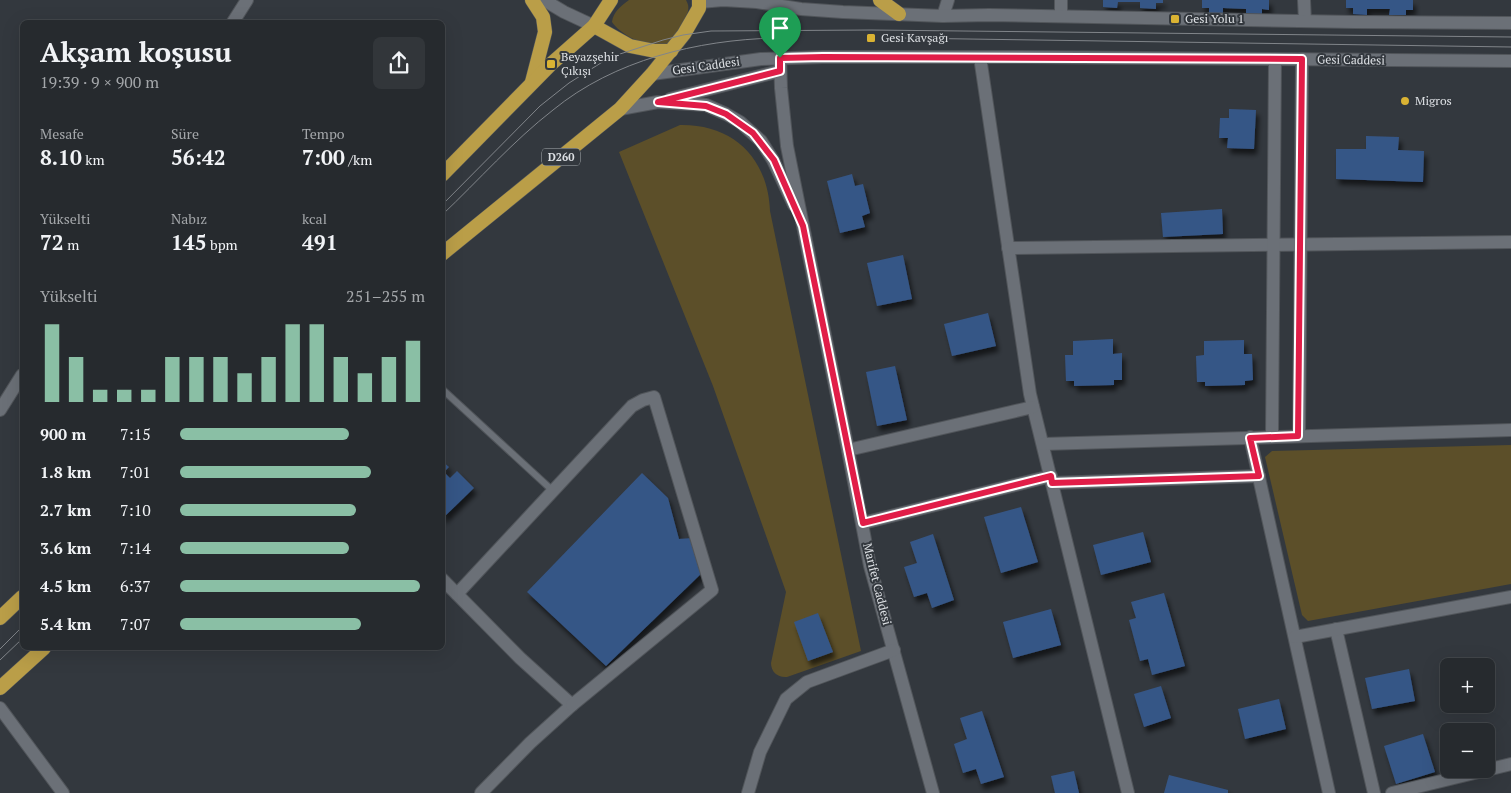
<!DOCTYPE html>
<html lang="tr">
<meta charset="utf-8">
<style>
body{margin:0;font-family:"PT Serif",serif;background:#32363a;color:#f1f3f6;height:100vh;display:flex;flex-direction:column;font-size:19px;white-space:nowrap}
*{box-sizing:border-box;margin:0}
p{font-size:16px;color:#a4a7aa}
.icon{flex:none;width:28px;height:28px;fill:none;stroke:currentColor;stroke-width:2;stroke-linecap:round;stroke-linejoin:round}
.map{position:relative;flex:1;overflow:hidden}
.sheet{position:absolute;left:20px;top:20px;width:425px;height:630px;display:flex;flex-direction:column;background:#262a2e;border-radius:8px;box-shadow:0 5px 20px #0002,0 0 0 1px #42464a}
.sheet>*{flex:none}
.controls{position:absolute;left:1440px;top:658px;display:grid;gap:10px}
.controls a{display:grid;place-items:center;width:55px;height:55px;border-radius:8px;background:#262a2e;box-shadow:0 5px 20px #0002,0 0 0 1px #42464a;font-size:25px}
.pin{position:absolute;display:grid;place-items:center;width:42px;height:42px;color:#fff;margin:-51px -21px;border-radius:50% 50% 50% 0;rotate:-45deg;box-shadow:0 0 5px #0007}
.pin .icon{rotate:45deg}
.round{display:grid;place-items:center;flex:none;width:52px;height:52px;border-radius:8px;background:#32363a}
.headline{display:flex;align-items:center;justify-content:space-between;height:85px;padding:0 20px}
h1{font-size:28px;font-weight:600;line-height:38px}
.stats{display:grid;grid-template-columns:repeat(3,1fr);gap:8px;height:85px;padding:5px 20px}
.stats div{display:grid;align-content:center}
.stats b{font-size:21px;font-weight:600}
.stats small{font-size:14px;font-weight:400}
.stats p{font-size:14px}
.chart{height:140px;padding:10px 20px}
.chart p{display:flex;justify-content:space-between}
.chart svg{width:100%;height:90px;margin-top:5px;stroke:#8abfa5;stroke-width:6}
ul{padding:0 20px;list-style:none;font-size:16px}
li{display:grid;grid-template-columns:80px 60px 1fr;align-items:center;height:38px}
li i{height:12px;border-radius:6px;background:#8abfa5}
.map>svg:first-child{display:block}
.green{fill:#5c4f29}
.building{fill:#365686;filter:url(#shadow)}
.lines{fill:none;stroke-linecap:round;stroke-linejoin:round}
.service-casing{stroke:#51555a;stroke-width:8}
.minor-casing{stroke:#51555a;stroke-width:14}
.secondary-casing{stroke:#51555a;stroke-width:14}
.trunk-casing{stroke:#51555a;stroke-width:15}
.service{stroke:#6b7077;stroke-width:6}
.minor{stroke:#6b7077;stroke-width:12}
.secondary{stroke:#6b7077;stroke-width:12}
.trunk{stroke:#ba9e48;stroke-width:14}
.tram{stroke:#81858a;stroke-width:1}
.route-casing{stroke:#fff;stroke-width:10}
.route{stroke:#e11d48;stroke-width:6}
.poi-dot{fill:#dab333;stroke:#33383e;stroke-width:2}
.labels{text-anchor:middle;stroke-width:4;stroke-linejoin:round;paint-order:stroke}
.shield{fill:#33383e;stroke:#aaaeb2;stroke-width:1}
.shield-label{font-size:11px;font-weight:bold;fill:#dde0e4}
.poi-label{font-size:12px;fill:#dde0e4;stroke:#33383e;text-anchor:start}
.street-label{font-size:12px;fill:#dde0e4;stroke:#33383e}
</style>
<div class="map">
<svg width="1511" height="793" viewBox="0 0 1511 793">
<defs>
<filter id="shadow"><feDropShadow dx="3" dy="5.5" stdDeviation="2.5" flood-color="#0009"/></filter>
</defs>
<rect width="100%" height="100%" fill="#33383e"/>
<g class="green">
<path d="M629,0H686C688,4 689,6 688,11C687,17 673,41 667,44C652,51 620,35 612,22C613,12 621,6 629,0Z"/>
<path d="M680,125C733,124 768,158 770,211L861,651L787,677C778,678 771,672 771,663L786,592L713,386L619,152Z"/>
<polygon points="1511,445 1511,584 1308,621 1302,615 1265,457 1272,451"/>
</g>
<g class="building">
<polygon points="1103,0 1163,0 1163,3 1156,3 1156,9 1140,8 1140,2 1118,2 1117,8 1103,7"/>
<polygon points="1202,0 1269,0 1269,10 1262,9 1262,15 1246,15 1246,9 1223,8 1223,14 1209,14 1209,8 1202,8"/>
<polygon points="1346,0 1413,0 1413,10 1406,10 1406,15 1389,15 1390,9 1367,9 1367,15 1353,14 1353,8 1346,8"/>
<polygon points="1229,109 1256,110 1254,149 1227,148 1228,138 1219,138 1220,118 1229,118"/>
<polygon points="1366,136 1399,137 1398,150 1424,151 1423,182 1336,179 1336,149 1366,149"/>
<polygon points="852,174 855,186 863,184 870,213 862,216 865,227 840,233 827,181"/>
<polygon points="1222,209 1223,234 1163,237 1161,213"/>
<polygon points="903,255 912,299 877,306 867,263"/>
<polygon points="988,313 996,346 952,356 944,324"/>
<polygon points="1113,339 1113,354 1122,353 1122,380 1114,380 1114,385 1074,386 1074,381 1066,381 1065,355 1073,355 1073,341"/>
<polygon points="1244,340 1244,354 1252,354 1253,380 1245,381 1245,385 1205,386 1205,382 1197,382 1196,356 1204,355 1204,341"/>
<polygon points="895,366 907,420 877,426 866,372"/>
<polygon points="442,461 449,467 444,472 450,478 457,471 474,488 442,519"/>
<polygon points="642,473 668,498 679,539 692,538 705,570 606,666 527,592"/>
<polygon points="1021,507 1038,562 1001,573 984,517"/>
<polygon points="1143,532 1151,562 1101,575 1093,545"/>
<polygon points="933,534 954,600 932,608 927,593 914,597 904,567 917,563 910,542"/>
<polygon points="1164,593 1185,666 1152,675 1148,659 1140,661 1129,620 1136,618 1131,602"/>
<polygon points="1051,609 1061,645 1013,658 1003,622"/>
<polygon points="818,613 833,652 808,661 794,622"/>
<polygon points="1409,669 1415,701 1372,709 1365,678"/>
<polygon points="1161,686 1171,718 1144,727 1134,694"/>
<polygon points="1279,699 1286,729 1245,739 1238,709"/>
<polygon points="982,711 1004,777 981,784 976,769 963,773 954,744 967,739 960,718"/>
<polygon points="1423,734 1435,772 1396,784 1384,746"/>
<polygon points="1074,771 1079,793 1055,793 1051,776"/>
<polygon points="1169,775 1228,790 1228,793 1164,793"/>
</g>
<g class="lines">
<defs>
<polyline id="service" points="442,389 553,491"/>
<g id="minor">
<polyline points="544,0 564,12 594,26"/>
<polyline points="1304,0 1305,21"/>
<polyline points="943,16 948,0"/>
<polyline points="1061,16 1061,0"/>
<polyline points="233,22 247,0"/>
<polyline points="980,57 1030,394 1128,793"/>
<polyline points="780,58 781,88 787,146 848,450 870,566 933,793"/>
<polyline points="670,99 780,71"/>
<polyline points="620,109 658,102 706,105 726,114 740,122 761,141 773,160 794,205"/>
<polyline points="1008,248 1511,242"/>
<polyline points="0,410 22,375"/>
<polyline points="1299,436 1302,59"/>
<polyline points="1250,437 1329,793"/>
<polyline points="1272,437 1275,59"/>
<polyline points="1043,444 1511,430"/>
<polyline points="848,450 1033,407"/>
<polyline points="1052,483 1259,476"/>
<polyline points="863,523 1051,476"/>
<polyline points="442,579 520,658 572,705 530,743 481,793"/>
<polyline points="457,594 632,406 643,400 654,397 712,590 572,705"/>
<polyline points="1336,629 1374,793"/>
<polyline points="1295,637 1511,597"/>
<polyline points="0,708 63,793"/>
<polyline points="748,793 760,752 786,699 807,682 894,650"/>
<polyline points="1392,793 1511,764"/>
</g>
<g id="secondary">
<polyline points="700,2 723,0 757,2 801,9 843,12 943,16 989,15 1354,22 1511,23"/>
<polyline points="652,74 761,59 823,57 1023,57 1511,61"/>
</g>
<g id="trunk">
<polyline points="880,0 899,14"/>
<polyline points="594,26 630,46 655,51 671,51"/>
<polyline points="532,82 545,32 543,17 532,0"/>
<polyline points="442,175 551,64 594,26 611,0"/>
<polyline points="442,254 620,109 652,74 684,34 699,8 699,0"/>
<polyline points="0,618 22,597"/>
<polyline points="0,688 44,648"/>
</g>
</defs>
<use href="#service" class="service-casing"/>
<use href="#minor" class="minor-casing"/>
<use href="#secondary" class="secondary-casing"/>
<use href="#trunk" class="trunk-casing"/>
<use href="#service" class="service"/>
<use href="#minor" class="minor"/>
<use href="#secondary" class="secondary"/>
<use href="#trunk" class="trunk"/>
<g class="tram">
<polyline points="900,38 1511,47"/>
<polyline points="442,205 540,106 569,83 604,61 620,54 663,40 683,35 711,31 871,30 1511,37"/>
<path d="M442,215C479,180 513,141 553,110C614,60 697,40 775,38"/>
<polyline points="0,649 22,627"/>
<polyline points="0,660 22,639"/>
</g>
</g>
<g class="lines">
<defs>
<polygon id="route" points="823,57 1302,59 1298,436 1250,438 1259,476 1052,483 1051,476 863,523 803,226 774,160 753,133 726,114 706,106 658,102 780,71 780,58"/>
</defs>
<use href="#route" class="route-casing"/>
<use href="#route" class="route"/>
</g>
<g class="poi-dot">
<rect x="1170" y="14" width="10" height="10" rx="2.5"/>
<rect x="866" y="33" width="10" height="10" rx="2.5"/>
<rect x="546" y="59" width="10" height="10" rx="2.5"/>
<circle cx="1405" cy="101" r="5"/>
</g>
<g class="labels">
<rect class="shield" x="542" y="148.5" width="38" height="17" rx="4"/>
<g class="shield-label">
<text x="561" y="161">D260</text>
</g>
<g class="poi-label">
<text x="1185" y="23">Gesi Yolu 1</text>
<text x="881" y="42">Gesi Kavşağı</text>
<text x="561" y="61">Beyazşehir<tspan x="561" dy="14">Çıkışı</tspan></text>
<text x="1415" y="105">Migros</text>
</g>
<g class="street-label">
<text transform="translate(1351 60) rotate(1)" y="4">Gesi Caddesi</text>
<text transform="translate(706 66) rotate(-8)" y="4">Gesi Caddesi</text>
<text transform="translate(877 584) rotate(76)" y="4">Marifet Caddesi</text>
</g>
</g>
</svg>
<div class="controls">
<a>+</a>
<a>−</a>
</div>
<div class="pin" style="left:780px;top:58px;background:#1e9e55"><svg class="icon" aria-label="arrive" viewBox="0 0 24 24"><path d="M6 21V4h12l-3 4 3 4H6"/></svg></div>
<section class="sheet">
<div class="headline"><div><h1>Akşam koşusu</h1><p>19:39 · 9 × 900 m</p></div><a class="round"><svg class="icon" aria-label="share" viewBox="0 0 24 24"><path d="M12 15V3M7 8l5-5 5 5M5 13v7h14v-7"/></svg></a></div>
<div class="stats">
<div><p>Mesafe</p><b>8.10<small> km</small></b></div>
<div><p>Süre</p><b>56:42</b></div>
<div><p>Tempo</p><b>7:00<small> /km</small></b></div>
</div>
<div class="stats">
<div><p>Yükselti</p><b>72<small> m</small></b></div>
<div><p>Nabız</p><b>145<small> bpm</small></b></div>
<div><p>kcal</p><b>491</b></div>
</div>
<div class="chart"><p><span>Yükselti</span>251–255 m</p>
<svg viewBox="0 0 160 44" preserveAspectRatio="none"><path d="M5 44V6M15 44V22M25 44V38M35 44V38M45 44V38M55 44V22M65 44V22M75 44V22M85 44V30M95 44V22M105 44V6M115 44V6M125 44V22M135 44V30M145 44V22M155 44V14"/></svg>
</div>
<ul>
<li><b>900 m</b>7:15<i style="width:69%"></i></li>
<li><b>1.8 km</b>7:01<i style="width:78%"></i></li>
<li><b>2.7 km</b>7:10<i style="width:72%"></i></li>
<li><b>3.6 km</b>7:14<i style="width:69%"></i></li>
<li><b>4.5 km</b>6:37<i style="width:98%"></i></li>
<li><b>5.4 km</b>7:07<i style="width:74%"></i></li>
</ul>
</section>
</div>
